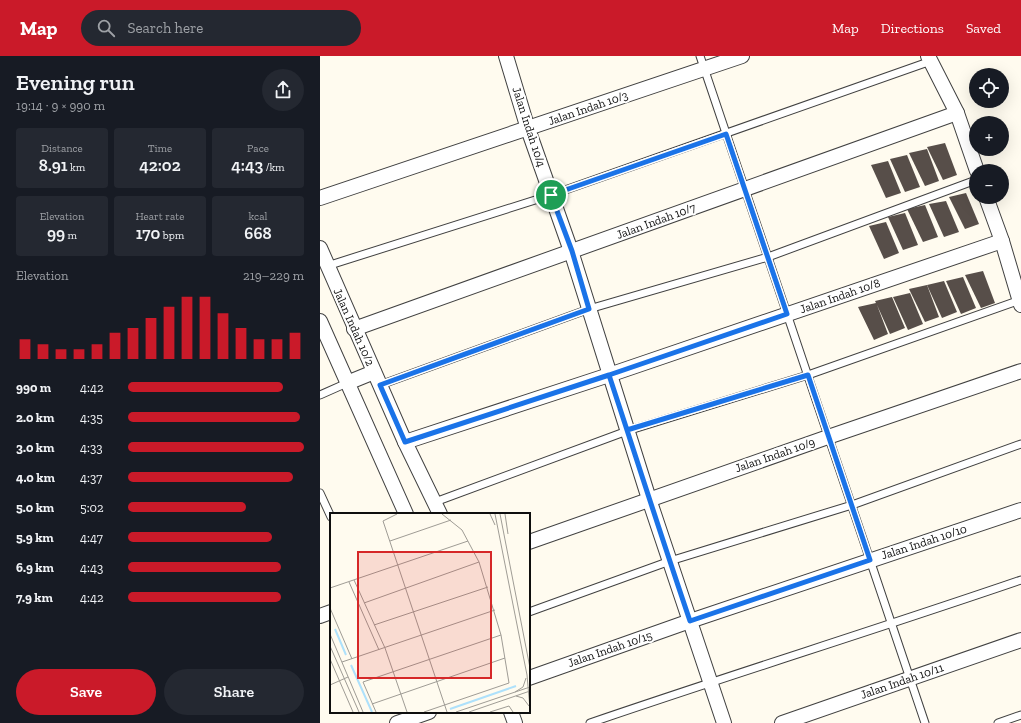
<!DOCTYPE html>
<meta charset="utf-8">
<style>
body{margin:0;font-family:"Zilla Slab",serif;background:#242831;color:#f1f3f6;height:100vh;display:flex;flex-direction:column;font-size:15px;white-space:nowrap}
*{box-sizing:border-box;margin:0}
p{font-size:13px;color:#9ea1a6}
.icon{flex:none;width:22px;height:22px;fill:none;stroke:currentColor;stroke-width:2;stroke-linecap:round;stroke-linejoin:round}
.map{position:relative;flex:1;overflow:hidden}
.panel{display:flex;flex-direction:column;background:#171b24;width:320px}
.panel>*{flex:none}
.fabs{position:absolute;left:649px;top:12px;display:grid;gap:8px}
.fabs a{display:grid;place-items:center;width:40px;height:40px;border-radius:50%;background:#171b24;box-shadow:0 4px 16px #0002;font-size:20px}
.pin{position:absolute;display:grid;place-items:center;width:34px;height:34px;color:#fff;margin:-17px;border:2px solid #fff;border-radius:50%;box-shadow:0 1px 4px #0007}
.round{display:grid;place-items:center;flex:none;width:42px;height:42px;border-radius:21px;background:#242831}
.overview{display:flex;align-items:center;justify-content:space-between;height:68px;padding:0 16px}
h1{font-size:22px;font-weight:600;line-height:30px}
.metrics{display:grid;grid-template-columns:repeat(3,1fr);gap:6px;height:68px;padding:4px 16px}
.metrics div{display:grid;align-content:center;border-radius:4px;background:#242831;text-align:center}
.metrics b{font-size:17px;font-weight:600}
.metrics small{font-size:11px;font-weight:400}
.metrics p{font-size:11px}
.chart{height:112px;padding:8px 16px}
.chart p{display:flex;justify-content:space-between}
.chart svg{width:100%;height:72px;margin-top:4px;stroke:#ca1a29;stroke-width:6}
.cta{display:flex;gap:8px;margin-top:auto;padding:8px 16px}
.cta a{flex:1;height:46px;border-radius:24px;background:#ca1a29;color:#fff;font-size:16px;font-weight:600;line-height:46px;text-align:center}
.cta a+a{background:#242831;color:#f1f3f6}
ul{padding:0 16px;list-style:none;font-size:13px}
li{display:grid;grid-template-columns:64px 48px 1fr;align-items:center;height:30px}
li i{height:10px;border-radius:5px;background:#ca1a29}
header{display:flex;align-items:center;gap:24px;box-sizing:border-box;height:56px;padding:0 20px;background:#ca1a29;color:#fff}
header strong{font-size:19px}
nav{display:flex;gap:22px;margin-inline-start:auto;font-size:14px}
.search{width:280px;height:36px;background:#242831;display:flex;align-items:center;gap:10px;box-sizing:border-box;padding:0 14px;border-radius:22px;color:#9ea1a6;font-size:15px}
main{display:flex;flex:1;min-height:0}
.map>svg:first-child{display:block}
.building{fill:#574e49}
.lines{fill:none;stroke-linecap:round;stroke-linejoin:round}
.lane-casing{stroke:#414141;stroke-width:9}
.street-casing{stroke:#414141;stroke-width:16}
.lane{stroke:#fff;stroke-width:7}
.street{stroke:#fff;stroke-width:14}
.route-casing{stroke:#fff;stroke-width:8}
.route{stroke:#1a73e8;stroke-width:5}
.labels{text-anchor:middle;stroke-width:4;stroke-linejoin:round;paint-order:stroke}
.street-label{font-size:12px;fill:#0e0e0e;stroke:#fff}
.inset-river{fill:none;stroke:#aee1fb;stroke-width:2}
.inset-road{fill:none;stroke:#9f9c95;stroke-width:1}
.view{fill:#d62828;fill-opacity:0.15;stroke:#d62828;stroke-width:2}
.inset-edge{fill:none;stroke:#0e0e0e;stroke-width:2}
</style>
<header>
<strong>Map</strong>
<div class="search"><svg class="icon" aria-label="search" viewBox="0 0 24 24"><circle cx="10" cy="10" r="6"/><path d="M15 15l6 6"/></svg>Search here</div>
<nav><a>Map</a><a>Directions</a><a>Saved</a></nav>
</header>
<main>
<section class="panel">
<div class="overview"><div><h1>Evening run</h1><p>19:14 · 9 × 990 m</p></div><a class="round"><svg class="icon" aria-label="share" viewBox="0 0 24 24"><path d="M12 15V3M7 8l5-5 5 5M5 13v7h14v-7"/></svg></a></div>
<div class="metrics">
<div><p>Distance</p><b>8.91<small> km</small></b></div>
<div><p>Time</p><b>42:02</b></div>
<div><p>Pace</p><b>4:43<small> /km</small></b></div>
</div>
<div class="metrics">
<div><p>Elevation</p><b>99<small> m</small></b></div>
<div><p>Heart rate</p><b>170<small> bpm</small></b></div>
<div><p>kcal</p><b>668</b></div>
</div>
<div class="chart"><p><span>Elevation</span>219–229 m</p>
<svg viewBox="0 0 160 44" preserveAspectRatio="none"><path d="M5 44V32M15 44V35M25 44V38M35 44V38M45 44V35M55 44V28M65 44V25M75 44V19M85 44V12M95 44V6M105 44V6M115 44V16M125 44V25M135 44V32M145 44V32M155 44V28"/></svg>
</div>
<ul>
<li><b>990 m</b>4:42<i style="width:88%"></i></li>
<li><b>2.0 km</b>4:35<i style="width:98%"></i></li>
<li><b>3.0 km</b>4:33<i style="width:100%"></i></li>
<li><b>4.0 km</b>4:37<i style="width:94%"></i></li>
<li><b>5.0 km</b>5:02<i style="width:67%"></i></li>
<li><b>5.9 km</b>4:47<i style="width:82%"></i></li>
<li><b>6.9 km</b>4:43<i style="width:87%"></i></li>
<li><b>7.9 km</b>4:42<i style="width:87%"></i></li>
</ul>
<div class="cta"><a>Save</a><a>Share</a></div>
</section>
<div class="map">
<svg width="701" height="667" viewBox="0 0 701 667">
<rect width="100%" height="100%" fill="#fffbef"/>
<g class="building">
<polygon points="625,87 637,119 623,124 607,91"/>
<polygon points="607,93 619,125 605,130 589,97"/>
<polygon points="587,99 600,131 585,136 570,103"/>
<polygon points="568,105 581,137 566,142 551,109"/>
<polygon points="646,137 659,168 645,173 629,141"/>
<polygon points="626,145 639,176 624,181 609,148"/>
<polygon points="605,149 618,181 603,186 587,153"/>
<polygon points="585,157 598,189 583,194 568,161"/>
<polygon points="566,166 579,197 564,203 549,170"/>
<polygon points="663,215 675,247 661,252 645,219"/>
<polygon points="643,221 656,252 641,258 626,225"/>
<polygon points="624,225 637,256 622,262 607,229"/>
<polygon points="607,229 619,261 605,266 589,233"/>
<polygon points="590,237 603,268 588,274 573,241"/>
<polygon points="572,241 585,272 570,278 557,249 568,278 554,284 538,251 556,247 555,245"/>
</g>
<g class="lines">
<defs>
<g id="lane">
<polyline points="380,0 605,667"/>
<polyline points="7,210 231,139 611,5"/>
<polyline points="60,329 269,253 448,201 656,124"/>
<polyline points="0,339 27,327"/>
<polyline points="0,437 11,461"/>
<polyline points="115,446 307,375 488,319 700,244"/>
<polyline points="209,556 350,505 532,449 701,388"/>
<path d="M270,667C413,618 558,573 701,524"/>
<polyline points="678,667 701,659"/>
</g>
<g id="street">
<polyline points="186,0 208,73 251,195 329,443 404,667"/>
<polyline points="608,0 637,57 657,115"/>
<polyline points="666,141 682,185 701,249"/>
<polyline points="0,142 422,0"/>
<polyline points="0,192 85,386 120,458"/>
<polyline points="0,265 86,458"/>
<polyline points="34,273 637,57"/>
<polyline points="27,327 54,316"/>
<polyline points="85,386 289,319 682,185"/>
<polyline points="209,486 508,381 701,315"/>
<polyline points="0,560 11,556"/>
<polyline points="209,622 370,565 701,454"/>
<polyline points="191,656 195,667"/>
<polyline points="77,667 109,656"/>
<polyline points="462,667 701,584"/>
</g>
</defs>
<use href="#lane" class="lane-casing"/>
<use href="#street" class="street-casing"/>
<use href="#lane" class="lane"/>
<use href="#street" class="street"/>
</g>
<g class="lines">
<defs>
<path id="route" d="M231,139L252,195L269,253L60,329L85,386L289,319L307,374L488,319L550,504L370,565C342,483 316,401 289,319L467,258L406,78L231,139"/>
</defs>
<use href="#route" class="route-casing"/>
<use href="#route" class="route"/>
</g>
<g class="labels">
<g class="street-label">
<text transform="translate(268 52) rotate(-19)" y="4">Jalan Indah 10/3</text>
<text transform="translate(209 71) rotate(72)" y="4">Jalan Indah 10/4</text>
<text transform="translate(336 165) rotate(-20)" y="4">Jalan Indah 10/7</text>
<text transform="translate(520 240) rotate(-19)" y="4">Jalan Indah 10/8</text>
<text transform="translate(34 271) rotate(66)" y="4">Jalan Indah 10/2</text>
<text transform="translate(455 399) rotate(-19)" y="4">Jalan Indah 10/9</text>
<text transform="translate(604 486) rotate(-18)" y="4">Jalan Indah 10/10</text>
<text transform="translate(290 593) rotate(-19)" y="4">Jalan Indah 10/15</text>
<text transform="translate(582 625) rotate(-19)" y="4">Jalan Indah 10/11</text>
</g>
</g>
<g transform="translate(10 457)">
<rect width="200" height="200" fill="#fffbef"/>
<path class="inset-river" d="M5,116L16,142M21,152L42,199M120,196L186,173"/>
<path class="inset-road" d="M67,1L53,8L117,199M160,1L165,12M165,1L197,162L200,196M170,1L200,155M175,1L178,21M60,28L121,7M24,67L55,135L77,199M19,69L49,137M0,75L138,28M34,90L149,49M0,95L22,146M44,112L158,74M0,121L33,199M0,133L29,199M0,146L23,199M12,149L165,97M0,172L18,164M185,179L193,174L196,165M186,183L193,185L199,193M42,191L175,145M46,199L33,169L171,122M94,199L179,170L171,122L149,49L132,17L112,1M126,199L200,174M139,199L200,178M160,199L179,193L183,199"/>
<path class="view" d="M28,39H161V165H28Z"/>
<rect width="200" height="200" class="inset-edge"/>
</g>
</svg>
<div class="fabs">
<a><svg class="icon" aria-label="locate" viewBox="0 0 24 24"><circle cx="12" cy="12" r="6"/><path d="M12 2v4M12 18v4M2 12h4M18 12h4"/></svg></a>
<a>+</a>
<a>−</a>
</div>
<div class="pin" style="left:231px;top:139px;background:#1e9e55"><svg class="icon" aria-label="arrive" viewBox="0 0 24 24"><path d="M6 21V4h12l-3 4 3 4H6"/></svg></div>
</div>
</main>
